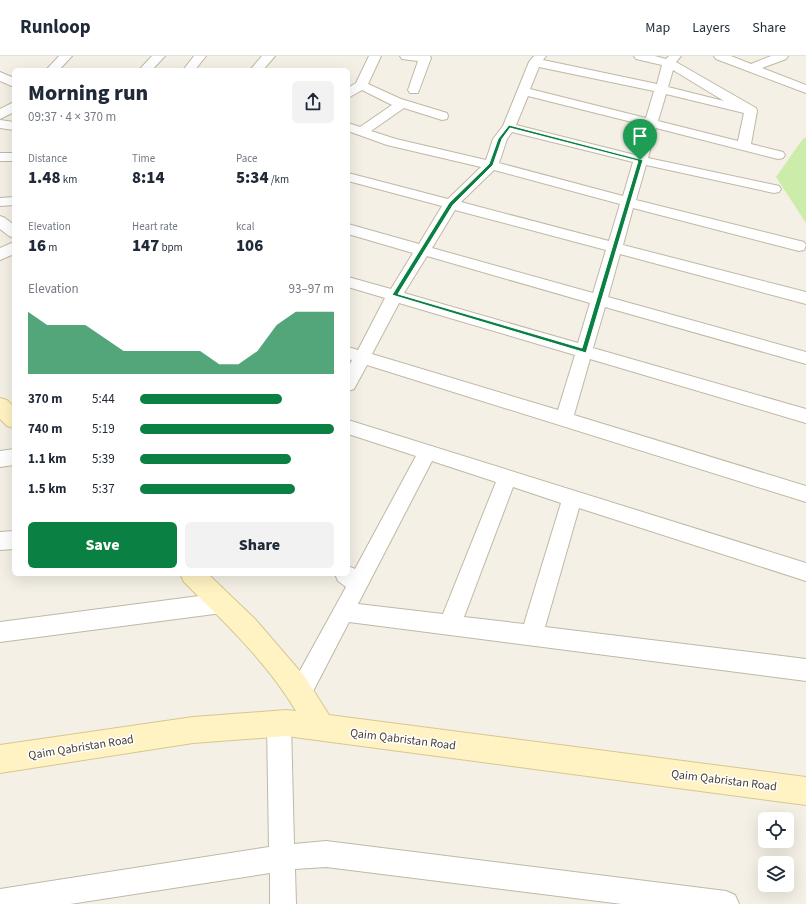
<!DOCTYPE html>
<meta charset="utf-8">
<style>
body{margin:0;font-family:"Source Sans 3",sans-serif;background:#f2f2f3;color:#1f2937;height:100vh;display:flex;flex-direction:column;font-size:15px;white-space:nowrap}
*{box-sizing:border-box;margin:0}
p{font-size:13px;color:#747a83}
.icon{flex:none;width:22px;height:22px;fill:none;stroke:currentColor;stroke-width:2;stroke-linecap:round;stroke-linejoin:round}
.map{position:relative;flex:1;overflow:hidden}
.panel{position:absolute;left:12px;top:12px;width:338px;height:508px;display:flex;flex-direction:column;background:#fff;border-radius:6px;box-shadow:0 4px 16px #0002}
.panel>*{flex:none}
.controls{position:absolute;left:758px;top:756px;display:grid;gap:8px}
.controls a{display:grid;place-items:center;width:36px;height:36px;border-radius:6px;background:#fff;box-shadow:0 4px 16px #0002;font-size:20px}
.pin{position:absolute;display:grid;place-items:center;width:34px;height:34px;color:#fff;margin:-41px -17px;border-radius:50% 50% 50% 0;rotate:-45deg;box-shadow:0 0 4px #0007}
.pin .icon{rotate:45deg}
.round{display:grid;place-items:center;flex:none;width:42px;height:42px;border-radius:6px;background:#f2f2f3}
.head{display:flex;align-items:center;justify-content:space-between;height:68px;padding:0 16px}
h1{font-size:22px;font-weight:800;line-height:30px}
.metrics{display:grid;grid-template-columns:repeat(3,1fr);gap:6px;height:68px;padding:4px 16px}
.metrics div{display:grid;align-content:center}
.metrics b{font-size:17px;font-weight:800}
.metrics small{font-size:11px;font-weight:400}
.metrics p{font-size:11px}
.chart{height:112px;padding:8px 16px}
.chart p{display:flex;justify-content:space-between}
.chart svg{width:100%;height:72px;margin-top:4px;fill:#0b8043;opacity:.7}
.cta{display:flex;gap:8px;margin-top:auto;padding:8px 16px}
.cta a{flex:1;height:46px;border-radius:6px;background:#0b8043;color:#fff;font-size:16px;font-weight:800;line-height:46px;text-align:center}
.cta a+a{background:#f2f2f3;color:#1f2937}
ul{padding:0 16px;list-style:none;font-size:13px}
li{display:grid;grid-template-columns:64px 48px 1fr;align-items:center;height:30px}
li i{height:10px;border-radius:5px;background:#0b8043}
header{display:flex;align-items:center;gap:24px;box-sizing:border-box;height:56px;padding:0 20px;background:#fff;border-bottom:1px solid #e0e1e3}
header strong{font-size:19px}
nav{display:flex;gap:22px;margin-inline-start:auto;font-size:14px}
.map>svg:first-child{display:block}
.green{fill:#ccecaa}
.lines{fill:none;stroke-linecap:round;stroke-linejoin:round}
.street-casing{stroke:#c0b8a6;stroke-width:2}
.secondary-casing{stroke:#d7c790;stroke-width:2}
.street{fill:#fff;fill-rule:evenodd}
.secondary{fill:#fff3c3;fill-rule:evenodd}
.route{fill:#0b8043;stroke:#fff;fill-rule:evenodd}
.labels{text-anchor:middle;stroke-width:3;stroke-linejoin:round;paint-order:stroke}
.near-street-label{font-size:12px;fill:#474034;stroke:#fff}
</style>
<header>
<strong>Runloop</strong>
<nav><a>Map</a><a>Layers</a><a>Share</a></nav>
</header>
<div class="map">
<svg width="806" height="848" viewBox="0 0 806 848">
<rect width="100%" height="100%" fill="#f4f0e5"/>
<polygon class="green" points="806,81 806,167 776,121 802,84"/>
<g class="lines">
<defs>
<g id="street">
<polygon points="59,0 72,0 59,14 46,14"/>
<polygon points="152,0 165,0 152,14 139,14"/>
<polygon points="194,0 206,0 195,14 183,14"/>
<polygon points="262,0 275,0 263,14 250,14"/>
<path d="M369,0H381L368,28L401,43L447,57L448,60L447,63L442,64L404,52L371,75L396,83L486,104L493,83L503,70L529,6L534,0H546L543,4L657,28L662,9L636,3L634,0H655L666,3L669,0H681L676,6L756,52L757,55L751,88L783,96L785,99L783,102L778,103L656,72L648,102L779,130L781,133L779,136L774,137L646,109L636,144L804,186L806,189L804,194L799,195L633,152L623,189L806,236V248L620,198L608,241L806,296V308L605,251L593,292L806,353V367L590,303L574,359L806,430V446L367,309L354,333L348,335V312L352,304L348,303V291L358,294L385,242L348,231V221L391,233L413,197L348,178V168L419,188L442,150L348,125V117L448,143L481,111L387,89L348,75V67L360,71L392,49L362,34L348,42V32L356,27ZM539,11L654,35L646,62L530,33ZM673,14L724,45L668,31ZM666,38L744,57L738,85L658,65ZM528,40L644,69L635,99L516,69ZM512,76L633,106L623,140L499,107L507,83ZM494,114L620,148L609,185L461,146ZM455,154L606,194L593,237L432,192ZM427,200L590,247L578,287L404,237ZM399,247L575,299L558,354L372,298Z"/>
<polygon points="400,0 430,0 431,2 418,37 410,37 408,34 418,5 402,3"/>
<polygon points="714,0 731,0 751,8 771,0 788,0 786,3 762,12 806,29 806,37 716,3"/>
<polygon points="0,16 14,22 14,31 0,25"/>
<polygon points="14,46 14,56 0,63 0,53"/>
<polygon points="0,64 14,66 14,74 0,72"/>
<rect x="0" y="97" width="14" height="8"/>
<polygon points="14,141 14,149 0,150 0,142"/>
<polygon points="0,160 5,162 14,169 14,182 9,180 0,173"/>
<polygon points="14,186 14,198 0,204 0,192"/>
<path d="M348,364L806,507V525L579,452L545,571L806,603V625L349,566L308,645L300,648L292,645L289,637L292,629L346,531L338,525L335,518H348V510L355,513L416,400L348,378ZM432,405L496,426L443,558L358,548ZM513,431L561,447L524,568L464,561Z"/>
<polygon points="14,393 14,409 0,411 0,395"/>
<polygon points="14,475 14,493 0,494 0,476"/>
<polygon points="222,537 229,540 233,547 229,554 222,557 0,586 0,566"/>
<polygon points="279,656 287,660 291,668 294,788 326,785 726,835 735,839 739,848 622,848 326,811 295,813 296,848 270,848 270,817 70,848 0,848 0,833 269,791 267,668 271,660"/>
</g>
<g id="secondary">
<polygon points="0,342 7,344 14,351 14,372 7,370 0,363"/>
<path d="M180,518H208L255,563L305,621L329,659L806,721V749L286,680L193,687L0,717V689L193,661L286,654L296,655C267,606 224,566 184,526Z"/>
</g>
</defs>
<use href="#street" class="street-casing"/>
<use href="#secondary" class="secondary-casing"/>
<use href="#street" class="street"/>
<use href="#secondary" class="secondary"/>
</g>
<path class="route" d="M509,69L643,104L586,297L392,239L449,147L489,108L498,83ZM510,72L638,105L582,292L398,238L453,149L493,109L502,83Z"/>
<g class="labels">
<g class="near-street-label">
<text transform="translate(403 683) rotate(7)" y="4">Qaim Qabristan Road</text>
<text transform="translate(81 691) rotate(-9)" y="4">Qaim Qabristan Road</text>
<text transform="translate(724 724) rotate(7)" y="4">Qaim Qabristan Road</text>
</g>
</g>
</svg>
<div class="controls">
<a><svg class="icon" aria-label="locate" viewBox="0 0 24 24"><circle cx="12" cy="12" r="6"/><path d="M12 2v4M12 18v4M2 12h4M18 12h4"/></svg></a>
<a><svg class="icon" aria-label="layers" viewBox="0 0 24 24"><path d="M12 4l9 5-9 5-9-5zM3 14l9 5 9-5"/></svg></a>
</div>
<div class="pin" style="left:640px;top:104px;background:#1e9e55"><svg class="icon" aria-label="arrive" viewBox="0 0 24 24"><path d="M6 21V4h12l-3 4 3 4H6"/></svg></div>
<section class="panel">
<div class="head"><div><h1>Morning run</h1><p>09:37 · 4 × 370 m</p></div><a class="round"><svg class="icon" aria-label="share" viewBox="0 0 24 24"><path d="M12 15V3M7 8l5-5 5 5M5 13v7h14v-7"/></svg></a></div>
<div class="metrics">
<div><p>Distance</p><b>1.48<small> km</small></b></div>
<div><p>Time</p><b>8:14</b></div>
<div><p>Pace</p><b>5:34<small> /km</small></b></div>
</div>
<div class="metrics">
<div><p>Elevation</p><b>16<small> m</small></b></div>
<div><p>Heart rate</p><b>147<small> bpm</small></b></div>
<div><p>kcal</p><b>106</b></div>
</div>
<div class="chart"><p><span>Elevation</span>93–97 m</p>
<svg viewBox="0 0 160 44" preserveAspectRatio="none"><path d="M0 44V6L10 14L20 14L30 14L40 22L50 30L60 30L70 30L80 30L90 30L100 38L110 38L120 30L130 14L140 6L150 6L160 6V44z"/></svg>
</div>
<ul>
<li><b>370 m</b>5:44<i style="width:73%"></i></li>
<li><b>740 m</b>5:19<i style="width:100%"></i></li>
<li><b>1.1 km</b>5:39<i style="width:78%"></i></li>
<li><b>1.5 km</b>5:37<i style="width:80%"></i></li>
</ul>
<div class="cta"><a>Save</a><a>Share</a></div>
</section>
</div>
